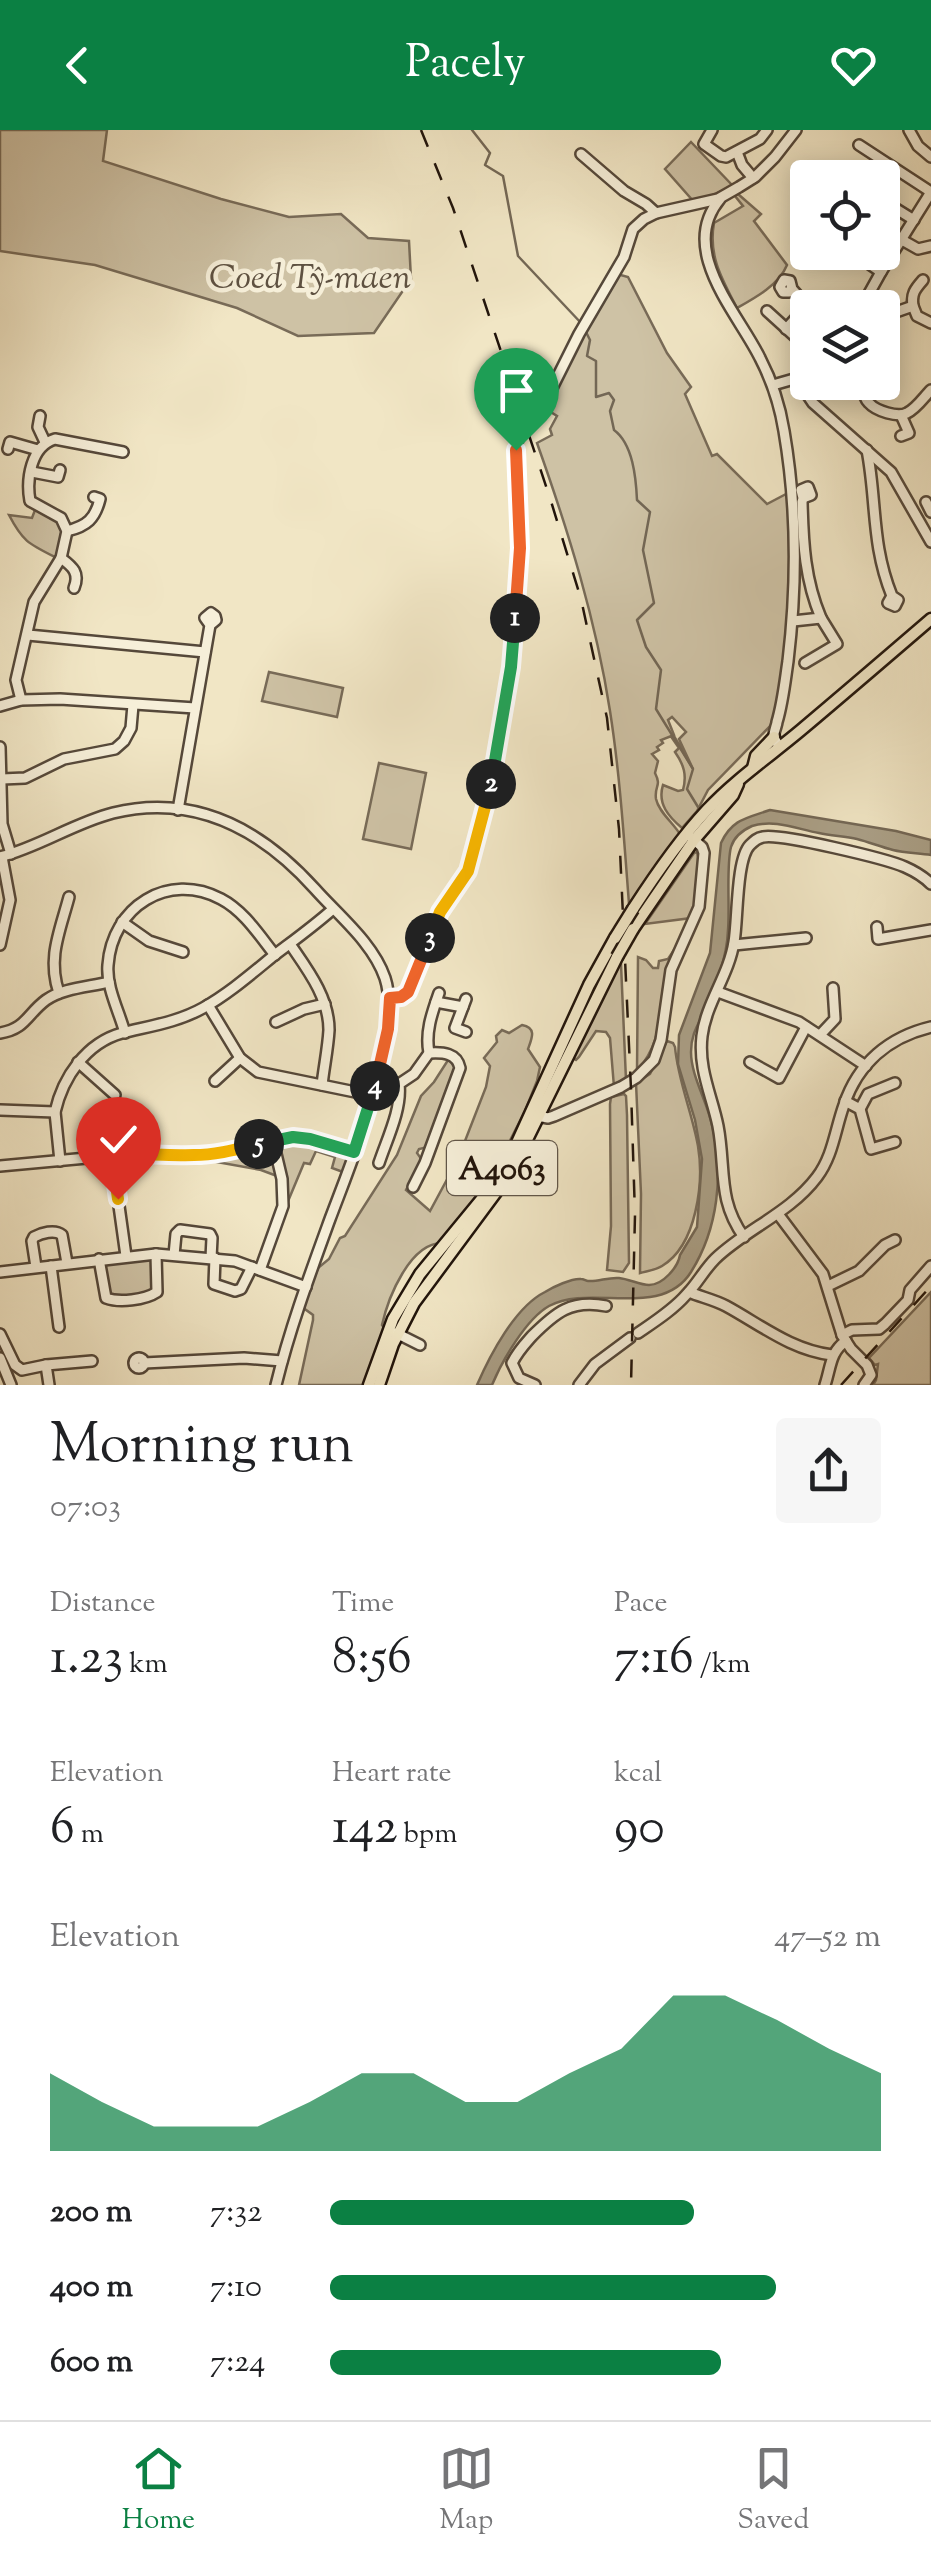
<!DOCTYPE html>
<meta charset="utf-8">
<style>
body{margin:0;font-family:"Sorts Mill Goudy",serif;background:#f6f6f6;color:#202124;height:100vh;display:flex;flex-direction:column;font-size:38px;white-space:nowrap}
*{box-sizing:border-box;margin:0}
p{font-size:32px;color:#757577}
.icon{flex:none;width:55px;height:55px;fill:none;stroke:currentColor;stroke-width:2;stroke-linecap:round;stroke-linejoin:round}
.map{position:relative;height:1255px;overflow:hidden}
.panel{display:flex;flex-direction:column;background:#fff;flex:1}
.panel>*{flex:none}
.tools{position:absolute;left:790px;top:30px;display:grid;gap:20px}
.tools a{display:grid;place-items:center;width:110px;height:110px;border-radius:10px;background:#fff;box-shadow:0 5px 25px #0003;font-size:50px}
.pin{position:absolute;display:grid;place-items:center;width:85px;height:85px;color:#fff;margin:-102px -42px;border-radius:50% 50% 50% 0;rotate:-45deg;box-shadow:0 0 10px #0007}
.pin .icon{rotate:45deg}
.km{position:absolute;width:50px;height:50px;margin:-25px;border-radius:50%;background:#222;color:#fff;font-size:28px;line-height:50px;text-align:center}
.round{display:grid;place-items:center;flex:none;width:105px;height:105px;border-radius:10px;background:#f6f6f6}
.head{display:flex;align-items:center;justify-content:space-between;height:170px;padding:0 50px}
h1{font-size:55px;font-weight:600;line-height:75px}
.figures{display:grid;grid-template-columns:repeat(3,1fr);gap:15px;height:170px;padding:10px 50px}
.figures div{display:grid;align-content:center}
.figures b{font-size:50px;font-weight:600}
.figures small{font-size:28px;font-weight:400}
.figures p{font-size:28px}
.chart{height:280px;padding:20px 50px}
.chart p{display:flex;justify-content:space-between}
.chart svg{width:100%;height:180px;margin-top:10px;fill:#0b8043;opacity:.7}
ul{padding:0 50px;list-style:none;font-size:32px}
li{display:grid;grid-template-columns:160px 120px 1fr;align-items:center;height:75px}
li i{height:25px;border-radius:12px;background:#0b8043}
header{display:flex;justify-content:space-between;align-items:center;height:130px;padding:0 50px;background:#0b8043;color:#fff;font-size:45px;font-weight:600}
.dock{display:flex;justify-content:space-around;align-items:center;height:140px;border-top:2px solid #e0e0e0;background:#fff;font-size:28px;color:#757577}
.dock a{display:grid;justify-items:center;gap:5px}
.dock .selected{color:#0b8043}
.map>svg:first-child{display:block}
.green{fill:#cec2a5;stroke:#786b58;stroke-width:2.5}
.water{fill:#aa9f86;stroke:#736755;stroke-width:2.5}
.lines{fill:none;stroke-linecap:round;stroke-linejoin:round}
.stream{stroke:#736755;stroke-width:2.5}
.minor-casing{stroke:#55483a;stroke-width:14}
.major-casing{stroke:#21140b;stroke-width:15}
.minor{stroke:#f6efd9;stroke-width:9}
.major{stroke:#f1e6c5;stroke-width:10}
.rail{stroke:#21140b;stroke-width:2.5;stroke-dasharray:18 18;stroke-linecap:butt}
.major-bridge-casing{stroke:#21140b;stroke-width:15;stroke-linecap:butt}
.major-bridge{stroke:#f1e6c5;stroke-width:10}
.split-1-casing{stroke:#fff;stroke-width:20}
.split-2-casing{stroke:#fff;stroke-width:20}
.split-3-casing{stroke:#fff;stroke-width:20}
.split-4-casing{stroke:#fff;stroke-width:20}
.split-5-casing{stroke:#fff;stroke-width:20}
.split-6-casing{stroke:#fff;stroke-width:20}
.split-1{stroke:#f0652b;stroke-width:12}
.split-2{stroke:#22a559;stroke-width:12}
.split-3{stroke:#f5b400;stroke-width:12}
.split-4{stroke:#f0652b;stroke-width:12}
.split-5{stroke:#22a559;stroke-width:12}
.split-6{stroke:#f5b400;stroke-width:12}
.labels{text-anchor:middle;stroke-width:9;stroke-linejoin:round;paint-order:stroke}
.shield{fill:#f6efd9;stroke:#615649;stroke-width:2.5}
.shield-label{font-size:32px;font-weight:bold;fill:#21140b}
.park-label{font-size:35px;font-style:italic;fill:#5e5141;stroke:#f6efd9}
</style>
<header><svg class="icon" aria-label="back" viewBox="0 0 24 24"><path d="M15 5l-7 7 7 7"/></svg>Pacely<svg class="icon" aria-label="heart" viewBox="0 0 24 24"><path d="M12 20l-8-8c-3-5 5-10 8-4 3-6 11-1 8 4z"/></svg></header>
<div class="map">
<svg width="931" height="1255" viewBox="0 0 931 1255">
<rect width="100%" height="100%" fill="#f1e6c5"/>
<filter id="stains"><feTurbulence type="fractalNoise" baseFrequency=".002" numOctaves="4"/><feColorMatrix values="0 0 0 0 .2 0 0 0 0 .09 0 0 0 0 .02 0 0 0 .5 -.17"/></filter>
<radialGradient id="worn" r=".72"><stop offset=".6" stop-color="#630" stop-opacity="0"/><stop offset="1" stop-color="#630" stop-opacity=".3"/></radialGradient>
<g class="green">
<polygon points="0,0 107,0 103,31 221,69 289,87 341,84 368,108 409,111 411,149 374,203 298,206 237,178 95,135 0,121"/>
<polygon points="691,12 733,56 695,73 665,39"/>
<path d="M738,64L761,84L754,91L787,135C779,155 755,168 737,178C722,149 708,126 714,93L743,76L735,66Z"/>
<path d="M617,144L628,147L667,223L691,257L685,264L712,326L717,324L767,374L788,363L791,470L775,591L708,660L697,681L682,698C669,687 657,674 663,655L678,661L683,660C687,645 684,635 675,622L679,618L672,608L674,606L693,639L679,609L686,602L672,587L668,590L674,605L661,610L663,613L657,617L659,620L652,624L658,631L655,643C662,657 654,655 656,669C659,683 675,694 681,706L629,774C624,709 620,645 610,581C596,490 568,400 537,313L552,305L550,299L557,286L546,279L562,243Z"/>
<path d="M35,380L49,384L62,398L57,428C29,414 23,412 9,385L32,388Z"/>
<polygon points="269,542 343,558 337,587 262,571"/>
<polygon points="379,633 426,643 411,719 363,709"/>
<path d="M697,722C704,742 697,768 691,788L645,794L694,723Z"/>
<path d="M676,817C673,826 667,837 665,848C657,885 664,910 637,941L638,827L646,830L653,838H658L659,831L668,829Z"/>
<polygon points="621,834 626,950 614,957 610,908 606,902 596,901 579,927 576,930 573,928 614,841"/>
<path d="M522,895C537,898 532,908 528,919L540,937L537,951L525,981L491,1048L443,1113C410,1112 388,1168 382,1195L385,1199L364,1255H299L313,1190V1185L302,1177L318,1138L329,1129L340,1108L345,1106L397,1025L421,966L434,952L450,927L458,935L428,1017L419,1019L417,1023L422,1030L406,1060L430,1081L458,1029L486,957L490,936L484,928L497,912L496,906L502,900L509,903Z"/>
<path d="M667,911L673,913L675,917C678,951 692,982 698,1016C704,1052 697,1115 662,1136C656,1140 647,1141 640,1143L641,1064L636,953L650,944Z"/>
<polygon points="624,964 626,966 627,985 629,1133 623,1142 607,1140 611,1096 610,974 611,967"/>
<polygon points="290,1010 303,1011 345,1024 347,1028 343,1042 332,1038 335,1027 316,1021 310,1034 304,1033 286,1076 277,1046 261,1040 200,1029"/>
<polygon points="154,1129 156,1159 151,1164 110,1168 103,1132"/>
<polygon points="931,1162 931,1255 873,1255 876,1250 878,1234 875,1235 869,1228"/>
</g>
<path class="water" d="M770,680L896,701L931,710V725C919,723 905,723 893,720C881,717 869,712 857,709C845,706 832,706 819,703C797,699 775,689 752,696C743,700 734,707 731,717C726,736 730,778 728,800C727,828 716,855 705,880C698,895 691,904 691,922C691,946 707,971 712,995C724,1044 718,1099 691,1142C661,1190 590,1153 549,1176C526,1189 502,1231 492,1255H477C490,1225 515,1177 545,1162C553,1157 572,1148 581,1149C584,1149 586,1151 588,1151C598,1152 608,1147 619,1148C629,1149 640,1155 649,1155C663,1155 678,1137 680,1125L697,1097L702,1029L695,990L678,934L679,905L710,823L721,713C732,689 747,688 770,680Z"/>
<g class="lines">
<g class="stream">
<polyline points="472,0 490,23 485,35 503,46 518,126 582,194"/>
<path d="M586,202L590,210L587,226L596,231V267L609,263L614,270L610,281L614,300C633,314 636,348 637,370L650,382L643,420L654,473L637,490L646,517L661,540L656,579L693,639L687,659L698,677"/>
</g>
<defs>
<g id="minor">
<polyline points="712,0 704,14 721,26 726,27 760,9 767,0"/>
<polyline points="909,0 918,16 931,27"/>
<polyline points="859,15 931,62"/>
<polyline points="737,22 742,35 753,48"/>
<polyline points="581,24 624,61 646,74 656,83"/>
<path d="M720,69C677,120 738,183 760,228C772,251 780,276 784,301C797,377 797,455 788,531C785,551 783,572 777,592C777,595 773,603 774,607C774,609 776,611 777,613"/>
<polyline points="888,85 893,77 914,90"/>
<polyline points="902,110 918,119 931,116"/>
<polyline points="852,122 881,142 861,178"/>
<polyline points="881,142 931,62"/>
<polyline points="792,159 790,151 784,150 780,157 783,162 789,162 792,159 809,178"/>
<path d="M913,176C911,164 915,159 923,150"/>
<polyline points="882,180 896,182 913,176 917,186 931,193"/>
<polyline points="767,181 800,211"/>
<polyline points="786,199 807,176"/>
<polyline points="882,229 885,224"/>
<polyline points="796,248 813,273 891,342 931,412"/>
<path d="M852,252L864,258C865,265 864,268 869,273C876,281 898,288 907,283C916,279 924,267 931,260"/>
<polyline points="773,255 808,245"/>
<polyline points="40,286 38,297 45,312"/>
<polyline points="901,306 909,303 901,285"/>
<polyline points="8,319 10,312 38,320"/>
<path d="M867,320C877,372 871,414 892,466L888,473L895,476L898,470L892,466"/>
<polyline points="32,342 58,347 60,340"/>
<polyline points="926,372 931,382"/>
<path d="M67,401C87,396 95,389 100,369L94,367"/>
<path d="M61,428C73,437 80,443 74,458"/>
<path d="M793,491L821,488C805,450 803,414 802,372L803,368L811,365L808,357L801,360L803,368"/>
<polyline points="28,505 205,522"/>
<polyline points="805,533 837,514 821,488"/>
<path d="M21,570L16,550L34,472L61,428L67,401L61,388L30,371C26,349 31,316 55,309L123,322"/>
<polyline points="0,576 21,570 60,569 195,578"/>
<polyline points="0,617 2,694 11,724"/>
<polyline points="2,649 25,648 64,629 115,619 124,611 131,598 133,575"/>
<polyline points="178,680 210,495 205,488 211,483 215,486 216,490 210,495"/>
<path d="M0,727C39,717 74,693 113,683C196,663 262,700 315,759C339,786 373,813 385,848C404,907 352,1030 330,1089C310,1144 290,1198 276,1255"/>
<polyline points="122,792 149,811 183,822"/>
<polyline points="877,797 878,809 931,800"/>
<path d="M290,814C307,839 329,867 329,900C328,918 324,937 322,955"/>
<polyline points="0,815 10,770 2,727"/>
<polyline points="734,815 806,808"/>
<polyline points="718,862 799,892 866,936"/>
<path d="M59,863C47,828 60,801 69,767"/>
<polyline points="390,868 405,865 411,856 440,783 468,741 488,671 511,537 515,497 520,418 516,352 516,320 519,301 542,278 579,204 624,127 633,99 644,89 656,83 718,69 739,57 755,47 775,27 796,0"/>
<polyline points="436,872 463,877"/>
<polyline points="208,875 240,928 258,942 360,963 372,967"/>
<polyline points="276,892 304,879 325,874"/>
<polyline points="466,902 455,898 466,869"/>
<path d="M0,903C26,899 27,884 46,870C63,858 89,857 109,852"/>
<path d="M125,903C119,881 106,857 108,835C112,777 168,741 221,769C244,781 259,805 275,825"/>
<polyline points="820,905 835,889 833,858"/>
<polyline points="78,932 115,965"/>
<polyline points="750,932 779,948 806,897"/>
<polyline points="215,951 240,928"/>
<polyline points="845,971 860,979 871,1019 895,1012"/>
<polyline points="860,979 868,964 895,953"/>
<polyline points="0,980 55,982"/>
<polyline points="532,985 548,988 554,986 621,957 636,948 654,930 661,910 671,840 699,777 704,723 702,717 692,708"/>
<polyline points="112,1026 126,1126"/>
<path d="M60,1031L55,982C63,947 86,913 122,903C150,896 178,892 203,878C228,864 250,845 272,827C293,811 314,796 333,779"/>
<path d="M379,1033C387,1009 402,979 399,954L414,944L429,923C425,902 432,883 439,863"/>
<polyline points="0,1036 130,1024 205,1024 293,1007 311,1009 354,1023"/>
<path d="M413,1057L425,1033L460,938C457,923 443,922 429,923"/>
<polyline points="778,1084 823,1144 842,1205 851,1219 867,1235 871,1245 864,1255"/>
<path d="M744,1107C717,1070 726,1038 718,996C712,966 698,939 702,906C706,873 729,845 734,812C738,790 736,729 750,715C754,711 757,708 763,707C780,703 887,729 905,737C914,741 924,747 931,754"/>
<polyline points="174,1125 176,1104 180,1100 210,1104 212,1108 211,1128"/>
<polyline points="215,1128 214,1154 235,1161 241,1159 252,1137"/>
<path d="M99,1129L106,1168C119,1173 145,1170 157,1162L156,1124"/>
<polyline points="51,1136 59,1197"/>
<path d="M36,1137L32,1111L34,1107C41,1103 55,1099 62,1105L67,1133"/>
<polyline points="260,1140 283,1076 282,1049 273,1011"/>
<polyline points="0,1142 156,1124 235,1131 306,1157"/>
<polyline points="828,1156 859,1141 885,1115 895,1110"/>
<path d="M689,1162C701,1167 715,1170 726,1176C761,1195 791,1220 832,1225"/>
<polyline points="396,1203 420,1215"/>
<path d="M638,1203C654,1192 673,1180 686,1165C697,1154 704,1140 715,1129C746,1099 790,1083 817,1047C833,1026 835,1000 844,975C858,933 889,907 931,897"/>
<polyline points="0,1204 15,1235 22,1240 46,1235 92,1231"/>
<polyline points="842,1205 852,1200 879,1199 885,1194 908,1170 910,1160 931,1136"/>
<circle cx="139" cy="1233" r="5"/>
<polyline points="0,1228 11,1255"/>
<polyline points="144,1233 244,1228 282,1231"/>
<polyline points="46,1235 49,1255"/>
<path d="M535,1255L519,1248L512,1233C518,1221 524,1215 532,1206C555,1183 571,1169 606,1176"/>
<polyline points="579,1255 595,1234 630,1208"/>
<path d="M825,1255C831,1237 830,1222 846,1211"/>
</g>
<g id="major">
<polyline points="753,638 756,626 774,607"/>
<path d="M633,779C655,745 679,710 707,680C735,650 770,626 801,600C845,563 888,526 931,489"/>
<polyline points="633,799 694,710 733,665 738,654"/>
<polyline points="369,1255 393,1189 420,1144 485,1065 515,1017 589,855 615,808"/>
<polyline points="379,1255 393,1214 414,1173 511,1042 617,827"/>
</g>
</defs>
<use href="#minor" class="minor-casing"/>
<use href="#major" class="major-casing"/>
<use href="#minor" class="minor"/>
<use href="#major" class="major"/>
<g class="rail">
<polyline points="421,0 453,78 550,368 581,469 607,588 619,699 631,959 635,1085 631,1255"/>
<polyline points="841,1255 931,1156"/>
</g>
<defs>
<g id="major-bridge">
<polyline points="615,808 633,779"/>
<polyline points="617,827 633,799"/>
</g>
</defs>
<use href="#major-bridge" class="major-bridge-casing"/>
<use href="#major-bridge" class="major-bridge"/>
</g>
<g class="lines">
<defs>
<polyline id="split-1" points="515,488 520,418 516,320"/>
<polyline id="split-2" points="491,654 511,537 515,488"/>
<polyline id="split-3" points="430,808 440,782 468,741 491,654"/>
<polyline id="split-4" points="375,956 388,899 390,868 401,867 408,862 430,808"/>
<polyline id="split-5" points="259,1014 293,1007 310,1009 354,1022 375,956"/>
<path id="split-6" d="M118,1069L112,1026C140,1022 167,1026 194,1025C216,1025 238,1019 259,1014"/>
</defs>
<use href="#split-1" class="split-1-casing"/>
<use href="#split-2" class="split-2-casing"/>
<use href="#split-3" class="split-3-casing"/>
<use href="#split-4" class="split-4-casing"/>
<use href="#split-5" class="split-5-casing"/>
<use href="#split-6" class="split-6-casing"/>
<use href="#split-1" class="split-1"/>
<use href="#split-2" class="split-2"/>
<use href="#split-3" class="split-3"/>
<use href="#split-4" class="split-4"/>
<use href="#split-5" class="split-5"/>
<use href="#split-6" class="split-6"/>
</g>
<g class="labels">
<rect class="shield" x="447" y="1011" width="110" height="54" rx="8"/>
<g class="shield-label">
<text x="502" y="1049">A4063</text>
</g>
<g class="park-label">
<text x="310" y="158">Coed Tŷ-maen</text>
</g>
</g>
<rect width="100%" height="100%" filter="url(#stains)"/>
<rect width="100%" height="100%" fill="url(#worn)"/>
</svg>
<div class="tools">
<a><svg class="icon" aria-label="locate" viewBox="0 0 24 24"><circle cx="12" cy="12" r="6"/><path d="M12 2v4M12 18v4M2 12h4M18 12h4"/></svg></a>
<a><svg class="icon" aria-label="layers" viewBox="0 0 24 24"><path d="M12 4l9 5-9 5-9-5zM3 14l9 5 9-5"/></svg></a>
</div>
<div class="pin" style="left:516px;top:320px;background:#1e9e55"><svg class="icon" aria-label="arrive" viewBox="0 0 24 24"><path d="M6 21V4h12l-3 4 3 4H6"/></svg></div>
<div class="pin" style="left:118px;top:1069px;background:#d93025"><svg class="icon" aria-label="check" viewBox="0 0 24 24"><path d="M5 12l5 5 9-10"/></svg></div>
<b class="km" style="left:515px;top:488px">1</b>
<b class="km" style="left:491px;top:654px">2</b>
<b class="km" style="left:430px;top:808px">3</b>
<b class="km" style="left:375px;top:956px">4</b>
<b class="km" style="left:259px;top:1014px">5</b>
</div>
<section class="panel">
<div class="head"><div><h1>Morning run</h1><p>07:03</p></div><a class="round"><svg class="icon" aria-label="share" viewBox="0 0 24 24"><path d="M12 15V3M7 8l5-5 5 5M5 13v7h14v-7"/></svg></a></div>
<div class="figures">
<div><p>Distance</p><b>1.23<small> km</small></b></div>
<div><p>Time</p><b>8:56</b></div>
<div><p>Pace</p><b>7:16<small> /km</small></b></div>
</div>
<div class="figures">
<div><p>Elevation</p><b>6<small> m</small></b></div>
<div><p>Heart rate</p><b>142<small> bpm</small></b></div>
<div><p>kcal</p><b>90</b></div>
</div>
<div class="chart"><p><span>Elevation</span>47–52 m</p>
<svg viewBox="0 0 160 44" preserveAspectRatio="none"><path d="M0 44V25L10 32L20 38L30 38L40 38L50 32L60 25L70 25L80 32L90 32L100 25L110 19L120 6L130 6L140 12L150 19L160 25V44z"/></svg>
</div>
<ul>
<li><b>200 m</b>7:32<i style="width:66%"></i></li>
<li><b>400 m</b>7:10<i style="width:81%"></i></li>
<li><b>600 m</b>7:24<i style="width:71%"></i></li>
</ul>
</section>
<nav class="dock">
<a class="selected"><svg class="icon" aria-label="home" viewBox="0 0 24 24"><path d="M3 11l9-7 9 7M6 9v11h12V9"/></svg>Home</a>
<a><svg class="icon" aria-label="map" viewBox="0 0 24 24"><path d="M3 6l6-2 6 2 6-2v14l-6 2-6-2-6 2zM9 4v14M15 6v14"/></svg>Map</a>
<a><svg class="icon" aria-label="saved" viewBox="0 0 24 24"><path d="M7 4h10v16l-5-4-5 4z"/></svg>Saved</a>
</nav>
